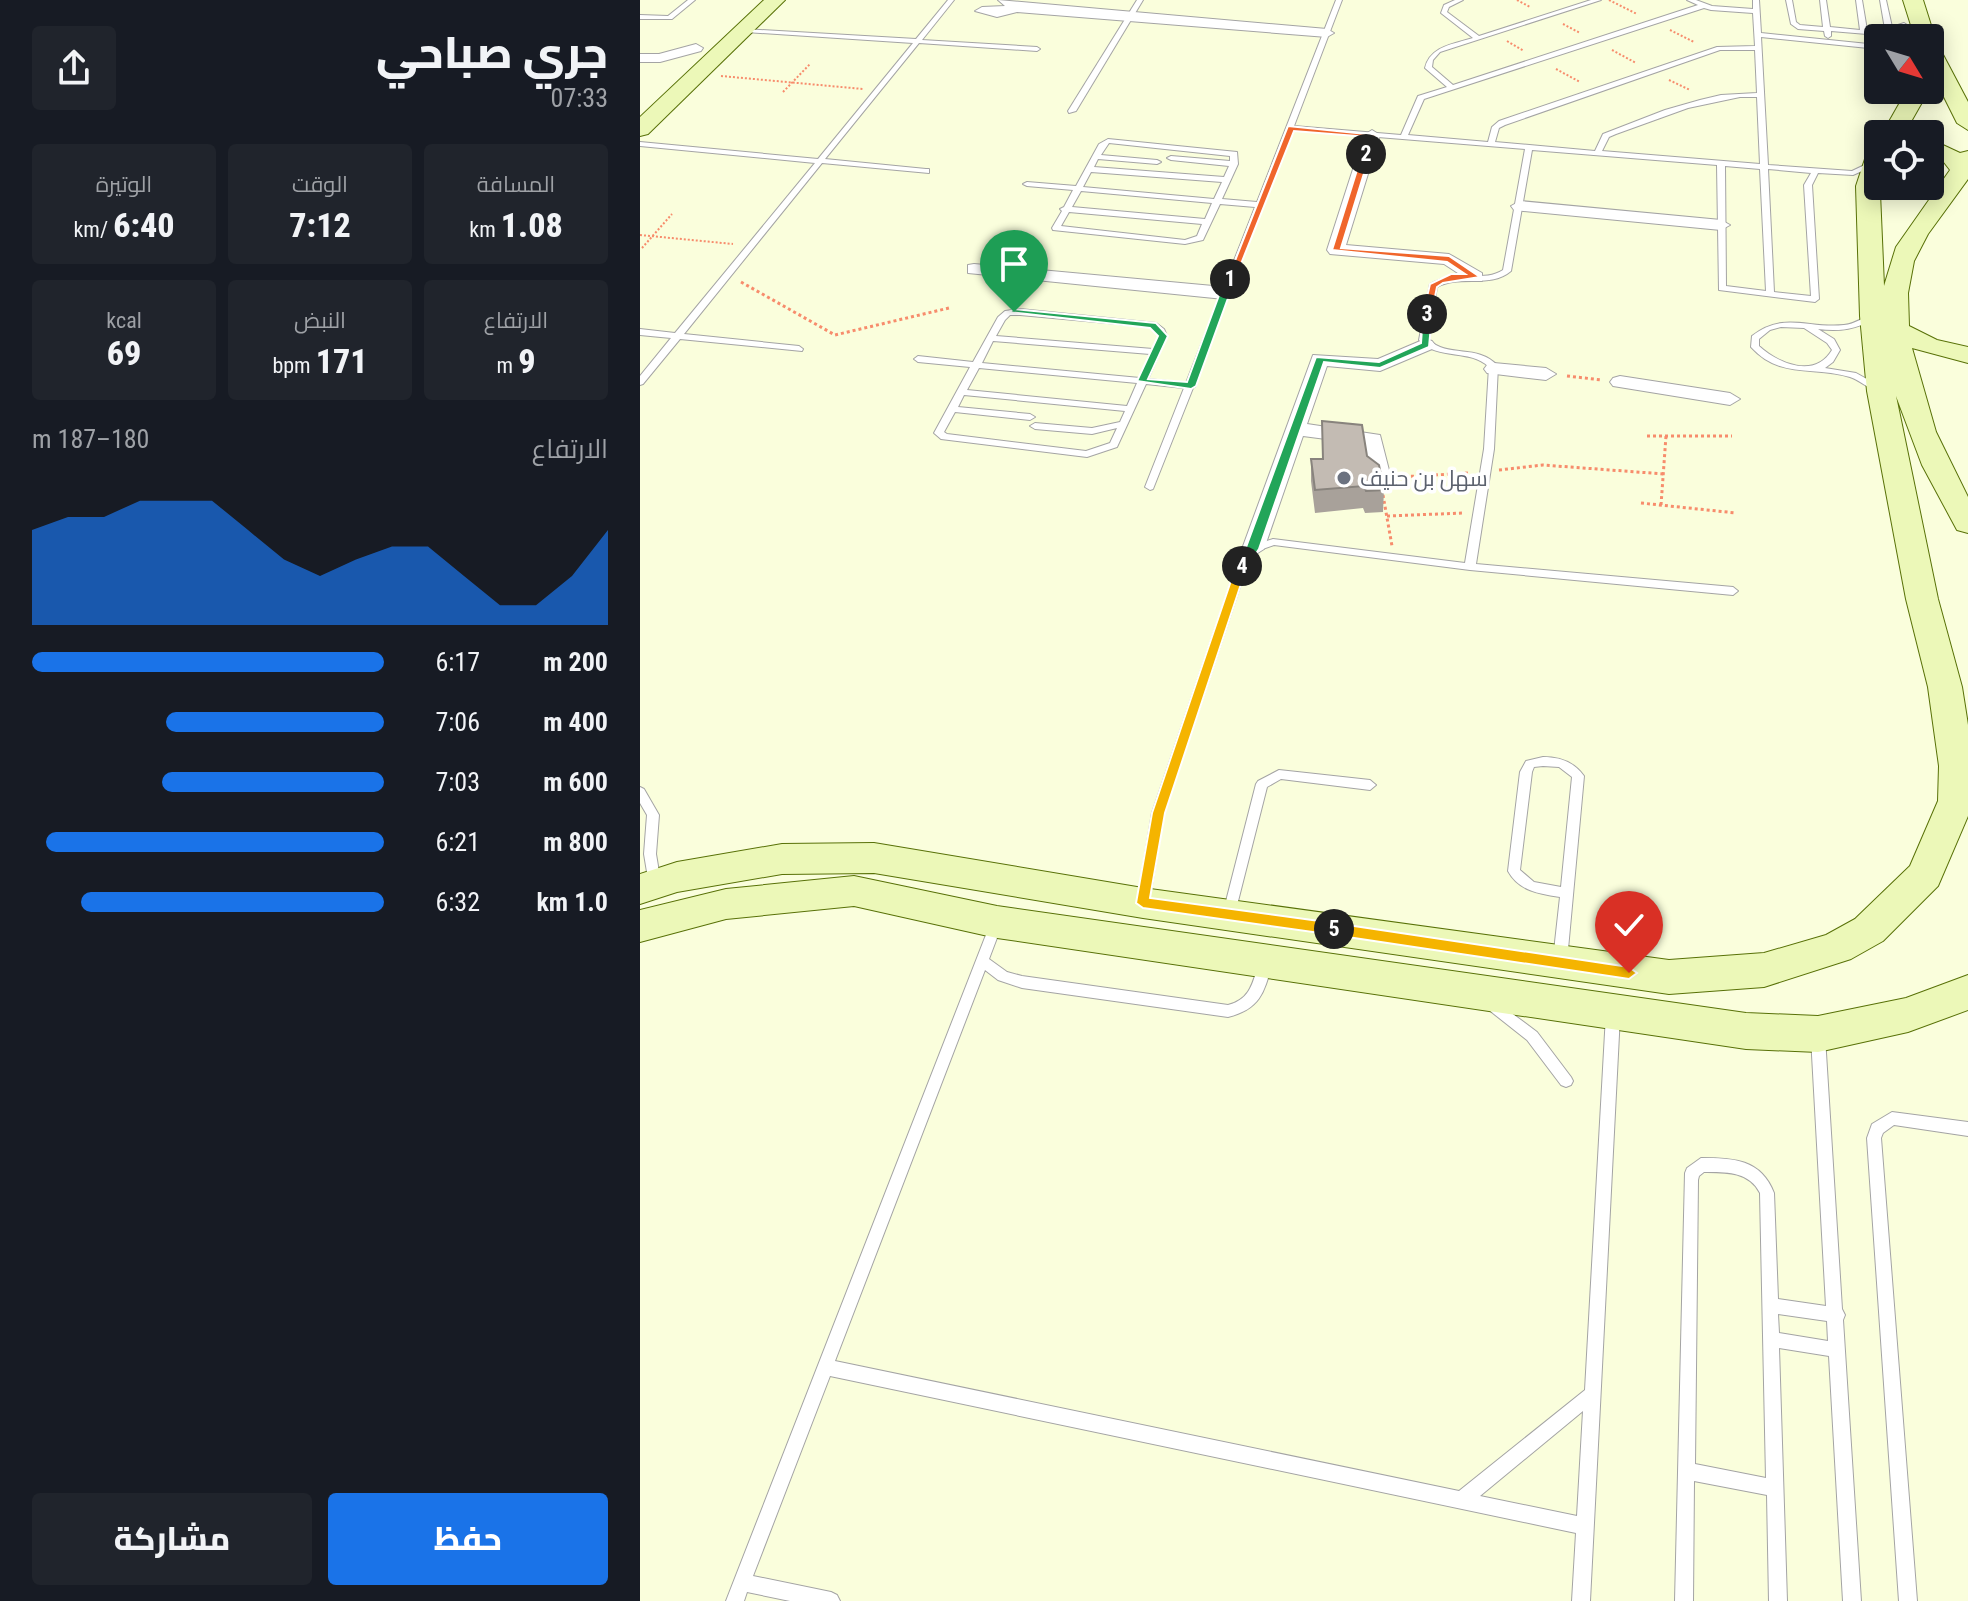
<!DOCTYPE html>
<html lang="ar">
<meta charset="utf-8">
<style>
body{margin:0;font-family:"Roboto Condensed",Cairo,sans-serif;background:#20242c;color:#f1f3f6;direction:rtl;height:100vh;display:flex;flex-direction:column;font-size:30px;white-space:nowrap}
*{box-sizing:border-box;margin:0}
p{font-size:26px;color:#9ea1a6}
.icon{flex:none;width:44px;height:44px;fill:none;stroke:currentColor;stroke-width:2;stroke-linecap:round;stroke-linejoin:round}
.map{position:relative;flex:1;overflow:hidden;direction:ltr}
.side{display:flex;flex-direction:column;background:#171b24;width:640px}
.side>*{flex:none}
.needle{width:52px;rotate:128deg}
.fabs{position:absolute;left:1224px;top:24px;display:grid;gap:16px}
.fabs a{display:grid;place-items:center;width:80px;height:80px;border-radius:8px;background:#171b24;box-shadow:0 4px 20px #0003;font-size:40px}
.pin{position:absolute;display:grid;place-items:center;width:68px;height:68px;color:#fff;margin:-82px -34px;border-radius:50% 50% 50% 0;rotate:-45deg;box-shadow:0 0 8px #0007}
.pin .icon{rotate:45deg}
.km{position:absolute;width:40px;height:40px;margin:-20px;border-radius:50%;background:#222;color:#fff;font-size:22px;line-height:40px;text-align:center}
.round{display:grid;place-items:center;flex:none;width:84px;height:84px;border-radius:8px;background:#20242c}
.overview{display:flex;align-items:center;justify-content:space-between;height:136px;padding:0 32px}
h1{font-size:44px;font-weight:800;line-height:60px}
.stats{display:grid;grid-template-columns:repeat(3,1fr);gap:12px;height:136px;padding:8px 32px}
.stats div{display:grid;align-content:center;border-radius:8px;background:#20242c;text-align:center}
.stats b{font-size:34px;font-weight:800}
.stats small{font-size:22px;font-weight:400}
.stats p{font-size:22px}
.chart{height:224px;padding:16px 32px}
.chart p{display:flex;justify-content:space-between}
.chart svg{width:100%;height:144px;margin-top:8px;fill:#1a73e8;opacity:.7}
.primary-button{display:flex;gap:16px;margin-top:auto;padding:16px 32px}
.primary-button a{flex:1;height:92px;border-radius:8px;background:#1a73e8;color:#fff;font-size:32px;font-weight:800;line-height:92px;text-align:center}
.primary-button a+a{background:#20242c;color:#f1f3f6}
ul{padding:0 32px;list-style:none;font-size:26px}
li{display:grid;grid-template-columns:128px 96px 1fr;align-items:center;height:60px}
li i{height:20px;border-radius:10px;background:#1a73e8}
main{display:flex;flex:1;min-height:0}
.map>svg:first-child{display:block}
.education{fill:#fafedc;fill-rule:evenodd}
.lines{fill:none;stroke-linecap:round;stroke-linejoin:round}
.lane-casing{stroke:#a4a4a4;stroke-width:2}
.street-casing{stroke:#a4a4a4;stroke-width:2}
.secondary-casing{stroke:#587107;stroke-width:2}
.path-far1{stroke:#f78c6c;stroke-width:2;stroke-dasharray:2 2;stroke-linecap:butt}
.path{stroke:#f78c6c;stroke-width:3;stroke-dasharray:3 3;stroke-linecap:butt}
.lane{fill:#fff;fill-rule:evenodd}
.street{fill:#fff;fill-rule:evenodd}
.secondary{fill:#ecf8b8;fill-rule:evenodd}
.wall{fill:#a8a19a}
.building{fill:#c3bbb3;stroke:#88837d;stroke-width:2}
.split-1{fill:#22a559;stroke:#fff;stroke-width:2}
.split-2{fill:#f0652b;stroke:#fff;stroke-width:2}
.split-3{fill:#f0652b;stroke:#fff;stroke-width:2}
.split-4{fill:#22a559;stroke:#fff;stroke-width:2}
.split-5{fill:#f5b400;stroke:#fff;stroke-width:2}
.split-6{fill:#f5b400;stroke:#fff;stroke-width:2}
.worship-dot{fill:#6b7280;stroke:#fff;stroke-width:3}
.labels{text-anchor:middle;stroke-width:7;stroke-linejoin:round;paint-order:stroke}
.worship-label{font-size:22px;fill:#5b616d;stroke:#fff;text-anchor:start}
</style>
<main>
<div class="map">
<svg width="1328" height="1601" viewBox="0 0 1328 1601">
<rect width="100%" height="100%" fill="#eeece3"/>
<path class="education" d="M0,0H1328V1601H0ZM1238,38H1290V90H1238ZM1238,134H1290V186H1238Z"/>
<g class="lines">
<defs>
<g id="lane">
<polygon points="48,0 55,0 32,19 0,19 0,15 28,16"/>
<polygon points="308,0 314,0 282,40 397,47 400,49 397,51 279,43 185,159 286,169 289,169 289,173 182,163 44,334 159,346 163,349 162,351 40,339 3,384 0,385 0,376 31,338 0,335 0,329 35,333 175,163 0,146 0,142 178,159 273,43 105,32 103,31 103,29 276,39"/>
<polygon points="497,0 503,0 436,111 429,113 428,111"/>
<path d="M696,0H702L654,126L761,135L778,96L807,87L785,68C790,46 814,44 833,38L801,13L804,5L815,0H823L809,7L807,12L839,36L951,0H961L800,52L793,60L792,67L813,85L1058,5L1047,0H1056L1072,6L1113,9V0H1119L1121,33L1238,45V49L1121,37L1128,165L1212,171L1231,162L1238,164L1213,175L1178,173L1172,185L1179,299L1175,302L1079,290L1077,165L892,150L871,271C850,289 821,274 797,287L788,339C808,359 837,343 858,366L854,449L836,564L1093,587L1098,591L1093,595L830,570L634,545L617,551L609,560L524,813L509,903L507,907L503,908L499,907L497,903L512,813L599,559L609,547L633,539L825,563L844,449L849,367C829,348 798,361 779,340L790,284C817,269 843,283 863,270L885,149L652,130L554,384L556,386L553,388L513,489L510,490L505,487L544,388L506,384L477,447L447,457L301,439L294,433L330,367L278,362L274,359L278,356L333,362L358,317L365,311L380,309L516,323L524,329L527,336L508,379L546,383L615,207L580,204L563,240L545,244L413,230L412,228L422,211L420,209L424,207L433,190L387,186L383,184L387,182L436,186L459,144L468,139L597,152L598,164L582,199L617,202ZM1064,8L1071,10L1113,13L1115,46L1077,47L859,121L852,127L848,142L768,135L784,99ZM1080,50H1115L1117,93L1081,95L1060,100L1025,110L963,134L955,151L855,142L859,128L865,125ZM1100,97H1117L1120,164L962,151L969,137L976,134L1048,108ZM469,143L590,156V161L531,156L527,158L531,160L589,166L584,177L454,167L458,159L517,164L521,162L517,160L461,155ZM1085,166L1120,169L1126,291L1086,286ZM1128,169L1171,173L1164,185L1171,296L1134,292ZM451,172L582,182L574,199L443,187ZM441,191L572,203L565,219L432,207ZM429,212L562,224L557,236L545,240L421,226ZM370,315H380L511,327L519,336L513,349L356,336L365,320ZM353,341L510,354L500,378L342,363ZM339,368L497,383L487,406L327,390ZM324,395L485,411L480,422L452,428L395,423L390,426L395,429L452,434L477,428L470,443L446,451L307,434L304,432L315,412L390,420L395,417L390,414L318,407Z"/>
<polygon points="1146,0 1152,0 1156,22 1160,25 1183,27 1180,0 1186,0 1190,27 1220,30 1216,0 1222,0 1227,30 1239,31 1245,29 1240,0 1246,0 1252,27 1264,23 1267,25 1239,35 1191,31 1191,36 1188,38 1185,36 1184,31 1158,29 1151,24"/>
<path d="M1233,313L1237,316L1236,318C1217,329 1200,332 1178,329L1194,339L1200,350L1193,362L1185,368L1216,373L1243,388V392C1231,392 1222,381 1210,377C1173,366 1140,379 1111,347L1112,336C1144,311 1168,329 1204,325C1215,324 1223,318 1233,313ZM1141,327L1164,328L1187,343L1192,350C1175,379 1139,364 1119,346V339L1130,330Z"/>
<path d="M903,757C920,757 934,762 944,776L927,960L925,964L920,965L915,964L913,960L920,897C899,894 879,891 868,871L880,772L886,761ZM903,766L919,767L932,777L921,887L894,882L880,870L892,772L894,767Z"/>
<polygon points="639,770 730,780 736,785 730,790 641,779 627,787 595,913 594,917 589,918 584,917 583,913 616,784 618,781"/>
<polygon points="0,787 4,789 19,815 16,854 21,884 19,888 11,888 9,884 4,854 7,815 0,803"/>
<path d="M357,917L362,918L363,922L349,959L367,972L382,976L588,1005C612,999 613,980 620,960L625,958L630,960L632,964C624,993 620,1009 588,1017L382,988L358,980L345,970L195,1361L819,1491L945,1390L966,1015L968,1011L973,1009L978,1011L980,1015L950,1601H932L936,1533L190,1376L113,1576L191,1592L197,1595L200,1601H150L107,1592L104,1601H86L351,922L352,918ZM943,1411L937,1516L840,1496Z"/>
<polygon points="854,1000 897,1032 931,1077 933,1081 931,1085 926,1087 921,1085 887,1040 849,1010 847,1006 849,1002"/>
<path d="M1178,1031L1183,1033L1185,1037L1202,1309L1205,1315L1203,1320L1221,1601H1203L1189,1356L1139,1348L1147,1601H1129L1127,1495L1054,1481L1053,1601H1035L1045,1173L1047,1168L1061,1158C1093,1158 1121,1159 1134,1193L1138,1299L1186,1306L1171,1037L1173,1033ZM1064,1172C1085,1172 1109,1171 1120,1193L1126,1478L1055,1464L1058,1180L1059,1176ZM1138,1314L1187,1321L1188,1341L1139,1333Z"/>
<polygon points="1252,1112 1328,1122 1328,1136 1254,1125 1243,1133 1241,1138 1277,1601 1259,1601 1227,1138 1232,1124"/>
</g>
<g id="street">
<polygon points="358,0 687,29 694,33 687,37 377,12 357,17 335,11 342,7 365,6"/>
<polygon points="56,44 63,48 61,51 20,62 0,62 0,54 19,54"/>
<polygon points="732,130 740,135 706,245 809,254 842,273 842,281 830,281 804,264 690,254 687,250 724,135"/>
<polygon points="880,201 1081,220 1090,225 1081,230 874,210 871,206"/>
<polygon points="334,264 584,287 593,293 584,299 328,273 328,265"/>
<polygon points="785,339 792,341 795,345 792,349 740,371 687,366 667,424 740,435 751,478 747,483 740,485 729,478 724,444 663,436 624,549 613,556 605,554 602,549 673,355 738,359"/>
<polygon points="854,363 906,368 916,374 906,380 847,373 844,369 847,365"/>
<polygon points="980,376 1090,393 1100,399 1090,405 973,386 970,382 973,378"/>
</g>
<g id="secondary">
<polygon points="124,0 145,0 8,134 0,136 0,117"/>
<polygon points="1263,0 1283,0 1295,38 1292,42 1290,38 1275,38"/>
<polygon points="1290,43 1300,49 1328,102 1328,130 1317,123 1290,69"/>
<polygon points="1267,90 1289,90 1264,134 1242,134"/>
<polygon points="1290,139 1320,153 1328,151 1328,179 1288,234 1274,261 1268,293 1269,326 1297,340 1328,347 1328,363 1272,348 1296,432 1328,497 1328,533 1317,530 1282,465 1256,396 1298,599 1322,687 1328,725 1328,816 1298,886 1243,941 1211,959 1124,987 1029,994 503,918 234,873 142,874 37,892 0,904 0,874 37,862 142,844 234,843 503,888 1029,960 1124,953 1186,935 1215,919 1270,866 1298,801 1299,766 1288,687 1266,599 1227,391 1220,316 1216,186 1227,153 1238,146 1244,286 1256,247 1310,170 1303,161 1290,155"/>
<polygon points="214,876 357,906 1106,1013 1178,1016 1266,998 1328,975 1328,1010 1268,1032 1178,1052 1106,1049 357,938 214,906 86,919 0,942 0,910 86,889"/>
</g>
</defs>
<use href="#lane" class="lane-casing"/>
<use href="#street" class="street-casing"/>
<use href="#secondary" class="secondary-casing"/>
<g class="path-far1">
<polyline points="877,0 890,7"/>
<polyline points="969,0 997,14"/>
<polyline points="923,24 940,33"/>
<polyline points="1030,30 1054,42"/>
<polyline points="867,41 884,51"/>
<polyline points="972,50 996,63"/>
<polyline points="916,69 940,82"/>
<polyline points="81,76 223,89"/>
<polyline points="1029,80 1050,90"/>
<polyline points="143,92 170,64"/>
<polyline points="0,235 93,244"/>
<polyline points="2,248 32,214"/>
</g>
<g class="path">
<polyline points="101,282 195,335 309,308"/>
<polyline points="927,376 962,380"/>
<polyline points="1007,436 1092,436"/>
<polyline points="859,470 903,465 1024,474"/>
<polyline points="759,477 830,473"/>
<polyline points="743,495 752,546"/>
<polyline points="1001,503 1096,513"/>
<polyline points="1021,505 1026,436"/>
<polyline points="747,516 824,513"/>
</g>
<use href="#lane" class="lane"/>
<use href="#street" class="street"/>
<use href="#secondary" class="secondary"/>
</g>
<polygon class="wall" points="727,456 744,490 743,512 725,513 723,508 675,513 671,481 671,459"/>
<polygon class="building" points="682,421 722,425 727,456 739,465 744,490 726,491 724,486 675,490 671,459 683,459"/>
<polygon class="split-1" points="590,276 595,279 556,386 551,389 497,381 518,336 510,328 369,312 374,309 516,323 528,336 508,379 547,382 585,279"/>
<polygon class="split-2" points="648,126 736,135 726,156 722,154 728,137 654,131 595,279 587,281"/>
<polygon class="split-3" points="726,151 730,154 701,248 809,256 840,277 803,283 797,287 791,316 783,314 790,284 811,274 825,274 807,262 692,250 722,154"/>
<polygon class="split-4" points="787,311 792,314 789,347 740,368 684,362 619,549 606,569 598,569 676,357 739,362 781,343 783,314"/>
<polygon class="split-5" points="602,562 607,566 525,813 510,898 694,923 701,929 694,935 503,908 496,903 512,813 596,566"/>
<polygon class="split-6" points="694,923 989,967 997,973 989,979 694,935 687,929"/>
<circle class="worship-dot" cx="704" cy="478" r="8"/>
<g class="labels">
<g class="worship-label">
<text x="720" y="486">سهل بن حنيف</text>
</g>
</g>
</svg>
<div class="fabs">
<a><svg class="needle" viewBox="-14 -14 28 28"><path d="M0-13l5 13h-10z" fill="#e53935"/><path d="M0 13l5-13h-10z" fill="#9ea1a6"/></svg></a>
<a><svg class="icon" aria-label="locate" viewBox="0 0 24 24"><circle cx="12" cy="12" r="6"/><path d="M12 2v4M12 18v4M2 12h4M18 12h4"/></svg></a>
</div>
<div class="pin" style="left:374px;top:312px;background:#1e9e55"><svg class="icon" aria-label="arrive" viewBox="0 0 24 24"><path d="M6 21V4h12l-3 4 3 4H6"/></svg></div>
<div class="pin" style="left:989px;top:973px;background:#d93025"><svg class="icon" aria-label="check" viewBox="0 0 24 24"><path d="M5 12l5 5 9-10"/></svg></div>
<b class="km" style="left:590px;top:279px">1</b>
<b class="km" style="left:726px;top:154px">2</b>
<b class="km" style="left:787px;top:314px">3</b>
<b class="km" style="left:602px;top:566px">4</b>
<b class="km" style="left:694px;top:929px">5</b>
</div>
<section class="side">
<div class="overview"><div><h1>جري صباحي</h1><p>07:33</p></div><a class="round"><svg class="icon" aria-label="share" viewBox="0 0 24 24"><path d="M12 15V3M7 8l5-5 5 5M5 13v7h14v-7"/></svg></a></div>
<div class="stats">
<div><p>المسافة</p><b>1.08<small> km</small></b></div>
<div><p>الوقت</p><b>7:12</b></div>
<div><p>الوتيرة</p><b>6:40<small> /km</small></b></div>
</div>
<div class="stats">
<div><p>الارتفاع</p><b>9<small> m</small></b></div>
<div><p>النبض</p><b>171<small> bpm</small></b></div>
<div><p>kcal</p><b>69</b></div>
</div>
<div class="chart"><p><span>الارتفاع</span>180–187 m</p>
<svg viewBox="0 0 160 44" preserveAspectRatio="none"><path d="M0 44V15L10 11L20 11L30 6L40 6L50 6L60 15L70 24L80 29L90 24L100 20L110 20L120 29L130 38L140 38L150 29L160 15V44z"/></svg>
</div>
<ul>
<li><b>200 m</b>6:17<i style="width:100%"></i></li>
<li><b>400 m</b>7:06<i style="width:62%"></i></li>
<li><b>600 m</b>7:03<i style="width:63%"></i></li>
<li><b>800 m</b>6:21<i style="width:96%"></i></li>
<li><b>1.0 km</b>6:32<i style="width:86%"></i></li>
</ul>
<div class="primary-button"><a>حفظ</a><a>مشاركة</a></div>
</section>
</main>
